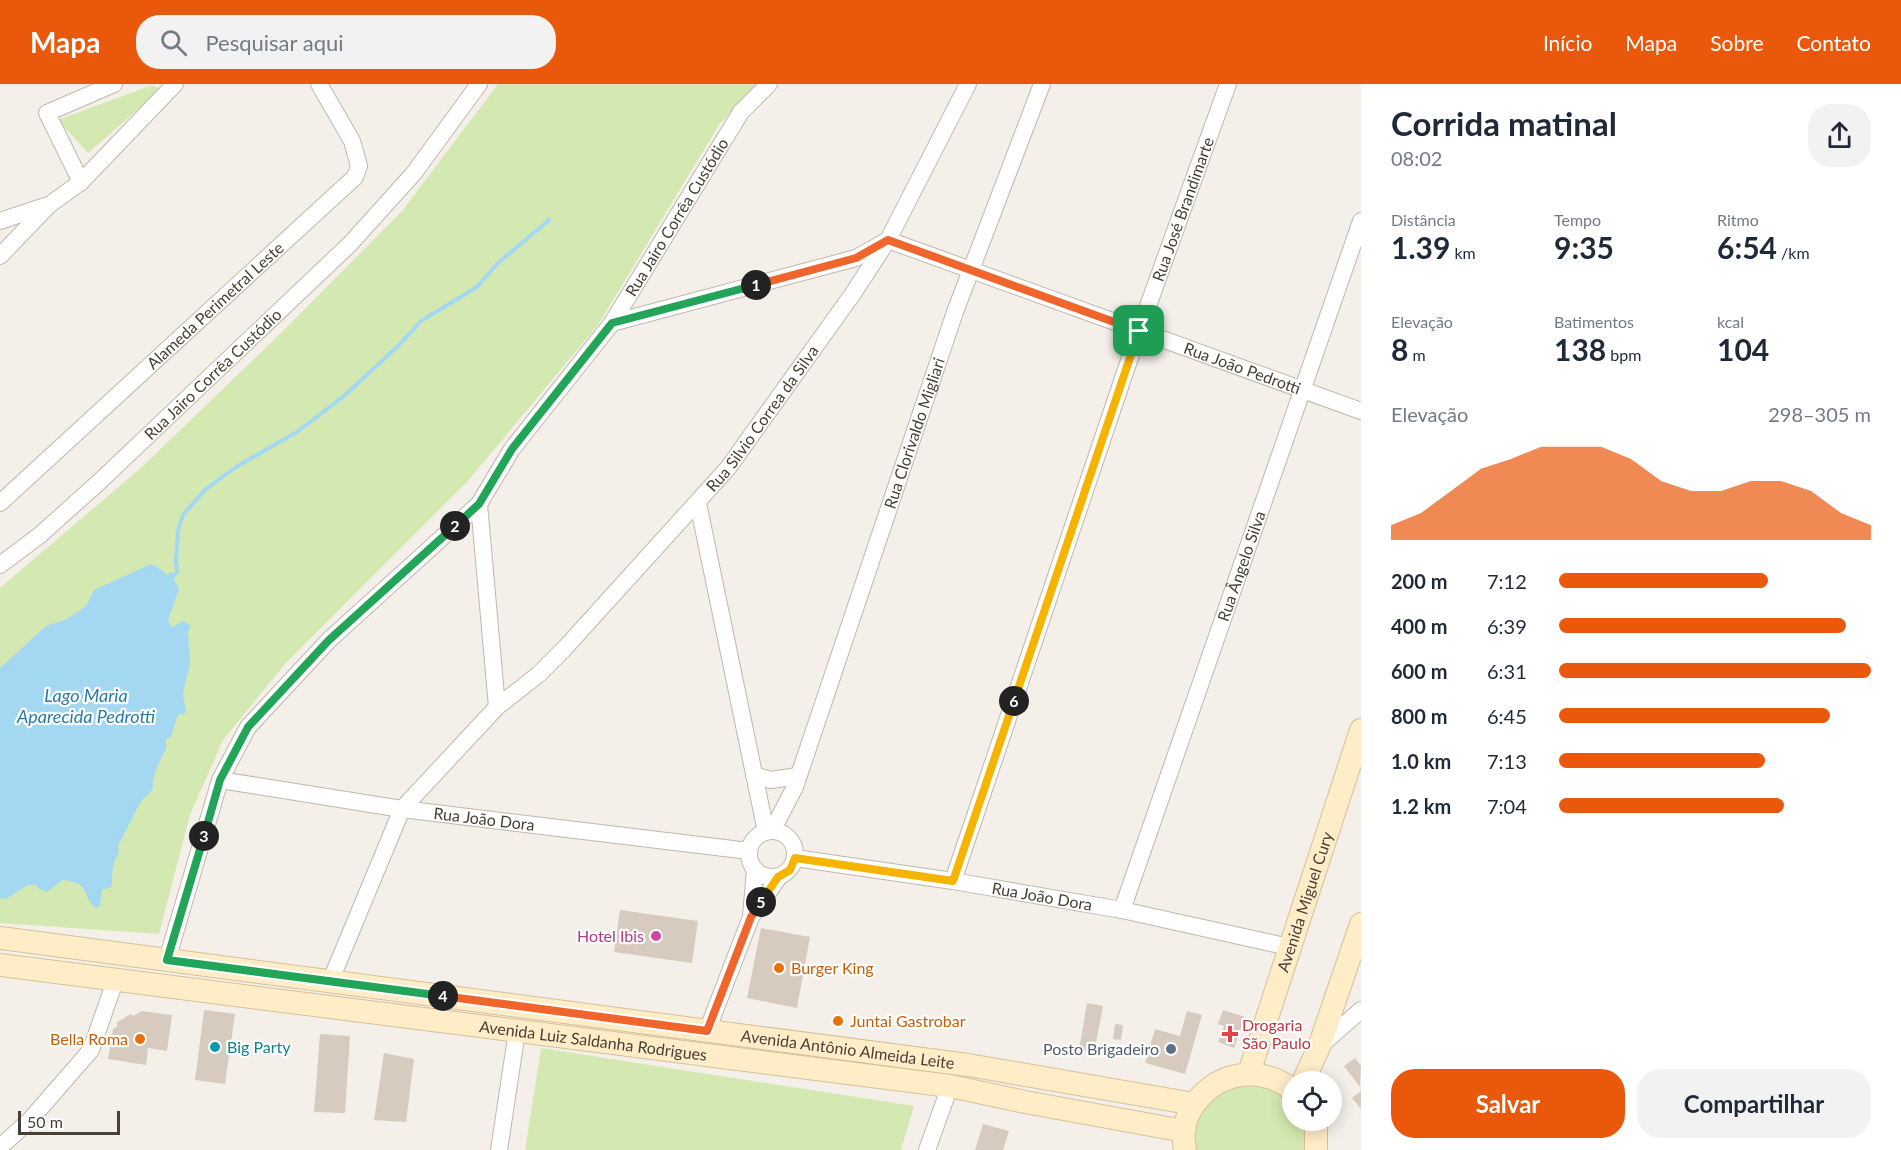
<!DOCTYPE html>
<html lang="pt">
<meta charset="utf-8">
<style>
body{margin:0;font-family:Lato,sans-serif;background:#f2f2f3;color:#1f2937;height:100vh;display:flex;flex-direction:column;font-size:22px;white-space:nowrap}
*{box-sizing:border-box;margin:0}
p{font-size:20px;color:#747a83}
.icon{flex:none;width:33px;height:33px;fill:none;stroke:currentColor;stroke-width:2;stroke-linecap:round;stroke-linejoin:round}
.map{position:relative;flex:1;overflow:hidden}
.panel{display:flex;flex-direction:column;background:#fff;width:540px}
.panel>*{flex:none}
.buttons{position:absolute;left:1282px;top:987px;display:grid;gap:12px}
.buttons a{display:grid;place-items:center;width:60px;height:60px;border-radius:50%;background:#fff;box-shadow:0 3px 15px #0003;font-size:30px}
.scale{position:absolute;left:18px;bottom:15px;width:102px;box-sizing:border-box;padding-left:6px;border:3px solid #484037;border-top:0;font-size:16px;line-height:21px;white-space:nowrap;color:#484037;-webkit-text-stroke:4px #fff;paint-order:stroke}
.pin{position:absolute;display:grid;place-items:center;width:51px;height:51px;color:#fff;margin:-26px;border-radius:12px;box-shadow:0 3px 9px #0006}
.km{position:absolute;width:30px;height:30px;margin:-15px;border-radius:50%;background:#222;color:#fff;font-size:16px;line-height:30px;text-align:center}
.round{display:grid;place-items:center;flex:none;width:63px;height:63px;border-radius:24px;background:#f2f2f3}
.summary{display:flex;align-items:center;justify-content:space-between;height:102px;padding:0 30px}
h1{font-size:33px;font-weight:700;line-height:45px}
.figures{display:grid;grid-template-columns:repeat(3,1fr);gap:9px;height:102px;padding:6px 30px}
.figures div{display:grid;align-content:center}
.figures b{font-size:30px;font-weight:700}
.figures small{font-size:16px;font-weight:400}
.figures p{font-size:16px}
.chart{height:168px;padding:12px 30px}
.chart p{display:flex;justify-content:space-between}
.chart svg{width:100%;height:108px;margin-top:6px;fill:#ea580c;opacity:.7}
.cta{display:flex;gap:12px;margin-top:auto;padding:12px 30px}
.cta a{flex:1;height:69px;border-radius:24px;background:#ea580c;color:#fff;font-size:24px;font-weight:700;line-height:69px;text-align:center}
.cta a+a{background:#f2f2f3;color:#1f2937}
ul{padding:0 30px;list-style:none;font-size:20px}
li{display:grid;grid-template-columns:96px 72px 1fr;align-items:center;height:45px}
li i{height:15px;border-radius:8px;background:#ea580c}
header{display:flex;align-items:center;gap:36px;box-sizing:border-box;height:84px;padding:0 30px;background:#ea580c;color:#fff}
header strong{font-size:28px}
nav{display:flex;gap:33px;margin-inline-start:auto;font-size:21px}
.search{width:420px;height:54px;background:#f2f2f3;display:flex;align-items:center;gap:15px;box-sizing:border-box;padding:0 21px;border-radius:24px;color:#747a83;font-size:22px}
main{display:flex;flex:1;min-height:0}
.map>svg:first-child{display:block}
.green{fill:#d4e9b1}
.water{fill:#a4d8f2}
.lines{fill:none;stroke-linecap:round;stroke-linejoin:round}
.stream{stroke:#a4d8f2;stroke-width:4}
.building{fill:#d6cbbe}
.street-casing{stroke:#c0b7ab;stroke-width:18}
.secondary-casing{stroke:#d5c098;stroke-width:24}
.street{stroke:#fff;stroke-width:16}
.secondary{stroke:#ffedc8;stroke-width:22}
.split-1-casing{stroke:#fff;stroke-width:12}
.split-2-casing{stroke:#fff;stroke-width:12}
.split-3-casing{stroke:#fff;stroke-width:12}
.split-4-casing{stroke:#fff;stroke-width:12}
.split-5-casing{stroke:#fff;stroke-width:12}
.split-6-casing{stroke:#fff;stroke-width:12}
.split-7-casing{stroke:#fff;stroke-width:12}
.split-1{stroke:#f0652b;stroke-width:8}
.split-2{stroke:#22a559;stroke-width:8}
.split-3{stroke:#22a559;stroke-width:8}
.split-4{stroke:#22a559;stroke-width:8}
.split-5{stroke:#f0652b;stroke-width:8}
.split-6{stroke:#f5b400;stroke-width:8}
.split-7{stroke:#f5b400;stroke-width:8}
.hotel-dot{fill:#d1479c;stroke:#fff;stroke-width:2}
.food-dot{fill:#e8710a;stroke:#fff;stroke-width:2}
.health-dot{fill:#e0444e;stroke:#fff;stroke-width:2}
.culture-dot{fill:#0f9aa8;stroke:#fff;stroke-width:2}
.service-dot{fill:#5c6f8a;stroke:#fff;stroke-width:2}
.labels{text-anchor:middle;stroke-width:4.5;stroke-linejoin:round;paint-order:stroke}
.street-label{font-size:16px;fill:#484037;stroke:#fff}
.hotel-label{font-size:16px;fill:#b23c85;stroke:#fff;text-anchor:end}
.food-label{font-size:16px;fill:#c56008;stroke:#fff;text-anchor:start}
.health-label{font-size:16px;fill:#be3a42;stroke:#fff;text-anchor:start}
.culture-label{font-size:16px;fill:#0d838f;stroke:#fff;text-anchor:start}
.service-label{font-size:16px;fill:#4e5e75;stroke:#fff;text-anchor:end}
.water-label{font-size:18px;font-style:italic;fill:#2a7ca6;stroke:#fff}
</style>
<header>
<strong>Mapa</strong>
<div class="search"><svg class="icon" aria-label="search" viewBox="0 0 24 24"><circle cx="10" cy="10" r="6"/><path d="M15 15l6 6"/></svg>Pesquisar aqui</div>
<nav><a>Início</a><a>Mapa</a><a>Sobre</a><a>Contato</a></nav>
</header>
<main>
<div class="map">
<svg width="1361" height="1066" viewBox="0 0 1361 1066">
<rect width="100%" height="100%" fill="#f4f0e9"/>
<g class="green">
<polygon points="498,0 756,0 719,41 598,241 467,398 285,580 223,656 190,731 159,850 0,839 0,504 143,382 283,247 402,127"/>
<polygon points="152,1 161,5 88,69 58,36"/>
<polygon points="541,964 914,1022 901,1066 525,1066"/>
<path d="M1245,998L1280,1006L1293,1017V1036L1304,1037L1306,1066H1195C1192,1020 1208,1015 1245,998Z"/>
</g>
<path class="water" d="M151,480L162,486L167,491L171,488L177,489L174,496L179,505L168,537L172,543L183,537L191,542L188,547L190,580L183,609L186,627L184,631L181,629L177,633L171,653L166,654V666C160,674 151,695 153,705L140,719L118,762L119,769C112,777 112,792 112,803L102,806L100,822L96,824C80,812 94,800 63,796L47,808L39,805L36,801H28L6,815L0,814V584L46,542L67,535L86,522L94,506Z"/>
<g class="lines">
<polyline class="stream" points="177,489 176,476 178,447 183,431 205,406 236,383 297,348 344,312 398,262 421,237 477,203 497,180 549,136"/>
</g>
<g class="building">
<polygon points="620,826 698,837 692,879 614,868"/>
<polygon points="761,844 810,853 797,924 747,914"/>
<polygon points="1087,919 1103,922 1094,969 1079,966"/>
<polygon points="204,926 235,930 225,1000 195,996"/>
<polygon points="1223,926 1245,933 1234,964 1218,958 1224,942 1218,940"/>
<polygon points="142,927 172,931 167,967 148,964 146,981 108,975 113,945 118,942 116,939 131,930 133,932"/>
<polygon points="1187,927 1202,931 1185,990 1145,979 1155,945 1180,952"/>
<polygon points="1115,940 1123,941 1121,956 1113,955"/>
<polygon points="320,950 350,952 345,1029 314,1028"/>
<polygon points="384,969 414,975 406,1038 374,1036"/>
<polygon points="1355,974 1361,982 1360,1003 1344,982"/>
<polygon points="1361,1007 1361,1025 1352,1014"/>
<polygon points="983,1040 1009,1047 1003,1066 975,1066"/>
</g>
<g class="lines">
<defs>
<g id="street">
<polyline points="81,98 47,29 114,0"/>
<polyline points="0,137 45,122"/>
<polyline points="0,172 49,121 81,98 175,0"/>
<path id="s1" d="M612,239L856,174L888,156L1361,327"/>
<path id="s2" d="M0,419L355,93L359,82L352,57L319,0"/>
<polyline points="698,419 766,748"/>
<polyline points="479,420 497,623"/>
<path id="s3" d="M0,481L40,451L99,398L350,160L414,89L479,0"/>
<polyline points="754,691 771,696 798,692"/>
<path id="s4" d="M220,696L402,725L749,767"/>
<circle cx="772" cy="770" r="23"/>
<path id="s5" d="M772,747L795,703L955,228L1042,0"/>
<path id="s6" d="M795,774L953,797L1122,826L1289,863"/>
<path id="s7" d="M953,797L1139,247L1228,0"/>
<path id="s8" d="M1122,826L1361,137"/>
<polyline points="751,833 755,785"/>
<path id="s9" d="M167,876L220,696L248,643L329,556L479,420L512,365L612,239L741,28L769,0"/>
<path id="s10" d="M330,898L402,725L497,623L539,590L564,565L728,384L852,211L888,156L968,0"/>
<polyline points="707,947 751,833 779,793"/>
<polyline points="1320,962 1361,926"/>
<polyline points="0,1063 30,1036 91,966 115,897"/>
<polyline points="499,1066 517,947"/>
<polyline points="927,1066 950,1002"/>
</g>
<g id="secondary">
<path id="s11" d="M0,854L968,981L1194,1020"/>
<path id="s12" d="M0,881L950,1002L1025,1018L1184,1047"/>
<path id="s13" d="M1249,989L1361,646"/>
<polyline points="1303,998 1319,963 1361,840"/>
<polyline points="1313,1036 1316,1044 1316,1066"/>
<path d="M1185,1066C1184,1060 1183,1053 1184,1047C1185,1035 1192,1022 1200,1013C1225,986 1263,983 1293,1006"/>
</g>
</defs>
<use href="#street" class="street-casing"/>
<use href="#secondary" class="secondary-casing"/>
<use href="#street" class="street"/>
<use href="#secondary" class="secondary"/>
</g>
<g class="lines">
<defs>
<polyline id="split-1" points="756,201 856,174 888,156 1139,247"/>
<polyline id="split-2" points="455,442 479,420 512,365 612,239 756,201"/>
<polyline id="split-3" points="204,752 220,696 248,643 329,556 455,442"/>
<polyline id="split-4" points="204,752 167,876 443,912"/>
<polyline id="split-5" points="443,912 707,947 751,833 761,818"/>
<polyline id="split-6" points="761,818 778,793 790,786 795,774 953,797 1014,617"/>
<polyline id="split-7" points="1014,617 1139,247"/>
</defs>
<use href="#split-1" class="split-1-casing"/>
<use href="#split-2" class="split-2-casing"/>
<use href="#split-3" class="split-3-casing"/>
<use href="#split-4" class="split-4-casing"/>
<use href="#split-5" class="split-5-casing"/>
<use href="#split-6" class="split-6-casing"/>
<use href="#split-7" class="split-7-casing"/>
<use href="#split-1" class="split-1"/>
<use href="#split-2" class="split-2"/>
<use href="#split-3" class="split-3"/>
<use href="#split-4" class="split-4"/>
<use href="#split-5" class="split-5"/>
<use href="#split-6" class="split-6"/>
<use href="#split-7" class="split-7"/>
</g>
<circle class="hotel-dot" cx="656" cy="852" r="6"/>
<g class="food-dot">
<circle cx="779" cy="884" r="6"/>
<circle cx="838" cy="937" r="6"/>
<circle cx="140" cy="955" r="6"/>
</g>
<path class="health-dot" d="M1227 941h6v6h6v6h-6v6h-6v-6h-6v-6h6z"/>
<circle class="culture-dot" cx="215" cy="963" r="6"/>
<circle class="service-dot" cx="1171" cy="965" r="6"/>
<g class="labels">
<g class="street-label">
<text dy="6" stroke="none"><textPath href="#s7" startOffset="710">Rua José Brandimarte</textPath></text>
<text dy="6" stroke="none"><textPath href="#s9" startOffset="918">Rua Jairo Corrêa Custódio</textPath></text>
<text dy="6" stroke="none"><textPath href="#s2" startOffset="292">Alameda Perimetral Leste</textPath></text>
<text dy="6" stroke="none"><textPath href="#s1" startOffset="666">Rua João Pedrotti</textPath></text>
<text dy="6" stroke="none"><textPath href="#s3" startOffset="286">Rua Jairo Corrêa Custódio</textPath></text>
<text dy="6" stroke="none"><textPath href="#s10" startOffset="720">Rua Silvio Correa da Silva</textPath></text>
<text dy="6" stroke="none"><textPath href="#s5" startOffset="423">Rua Clorivaldo Migliari</textPath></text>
<text dy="6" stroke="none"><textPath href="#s8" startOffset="364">Rua Ângelo Silva</textPath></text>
<text dy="6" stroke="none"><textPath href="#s4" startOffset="267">Rua João Dora</textPath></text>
<text dy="6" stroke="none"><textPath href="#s6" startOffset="250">Rua João Dora</textPath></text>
<text dy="6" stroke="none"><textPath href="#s13" startOffset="180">Avenida Miguel Cury</textPath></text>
<text dy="6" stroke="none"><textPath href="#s12" startOffset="598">Avenida Luiz Saldanha Rodrigues</textPath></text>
<text dy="6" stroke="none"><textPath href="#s11" startOffset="855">Avenida Antônio Almeida Leite</textPath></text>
</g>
<g class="hotel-label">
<text x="644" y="858">Hotel Ibis</text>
</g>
<g class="food-label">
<text x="791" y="890">Burger King</text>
<text x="850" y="943">Juntai Gastrobar</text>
<text x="128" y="961" text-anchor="end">Bella Roma</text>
</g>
<g class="health-label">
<text x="1242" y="947">Drogaria<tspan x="1242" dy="18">São Paulo</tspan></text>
</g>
<g class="culture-label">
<text x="227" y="969">Big Party</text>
</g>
<g class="service-label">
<text x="1159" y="971">Posto Brigadeiro</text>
</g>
<g class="water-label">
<text x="86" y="618">Lago Maria<tspan x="86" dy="21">Aparecida Pedrotti</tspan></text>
</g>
</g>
</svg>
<div class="buttons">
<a><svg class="icon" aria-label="locate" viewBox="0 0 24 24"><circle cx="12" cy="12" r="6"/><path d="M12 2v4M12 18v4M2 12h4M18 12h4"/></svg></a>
</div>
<div class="scale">50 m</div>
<div class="pin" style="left:1139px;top:247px;background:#1e9e55"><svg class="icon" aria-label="arrive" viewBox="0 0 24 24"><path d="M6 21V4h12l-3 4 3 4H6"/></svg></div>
<b class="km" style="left:756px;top:201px">1</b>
<b class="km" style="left:455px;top:442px">2</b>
<b class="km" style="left:204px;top:752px">3</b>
<b class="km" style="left:443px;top:912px">4</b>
<b class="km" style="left:761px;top:818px">5</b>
<b class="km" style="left:1014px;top:617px">6</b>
</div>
<section class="panel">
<div class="summary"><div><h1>Corrida matinal</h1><p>08:02</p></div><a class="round"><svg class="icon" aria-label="share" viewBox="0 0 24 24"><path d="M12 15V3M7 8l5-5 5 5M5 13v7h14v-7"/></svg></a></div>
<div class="figures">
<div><p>Distância</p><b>1.39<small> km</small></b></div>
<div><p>Tempo</p><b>9:35</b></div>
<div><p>Ritmo</p><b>6:54<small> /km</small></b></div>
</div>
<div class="figures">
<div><p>Elevação</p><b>8<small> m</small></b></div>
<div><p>Batimentos</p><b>138<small> bpm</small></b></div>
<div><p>kcal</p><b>104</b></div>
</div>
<div class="chart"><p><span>Elevação</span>298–305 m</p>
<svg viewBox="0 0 160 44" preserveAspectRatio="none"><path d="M0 44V38L10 33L20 24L30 15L40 11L50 6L60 6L70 6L80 11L90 20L100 24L110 24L120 20L130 20L140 24L150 33L160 38V44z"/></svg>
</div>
<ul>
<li><b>200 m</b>7:12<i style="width:67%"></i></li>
<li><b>400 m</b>6:39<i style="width:92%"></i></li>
<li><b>600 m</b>6:31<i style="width:100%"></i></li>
<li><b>800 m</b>6:45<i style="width:87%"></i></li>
<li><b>1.0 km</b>7:13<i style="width:66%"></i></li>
<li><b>1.2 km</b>7:04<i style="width:72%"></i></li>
</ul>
<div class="cta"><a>Salvar</a><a>Compartilhar</a></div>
</section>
</main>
